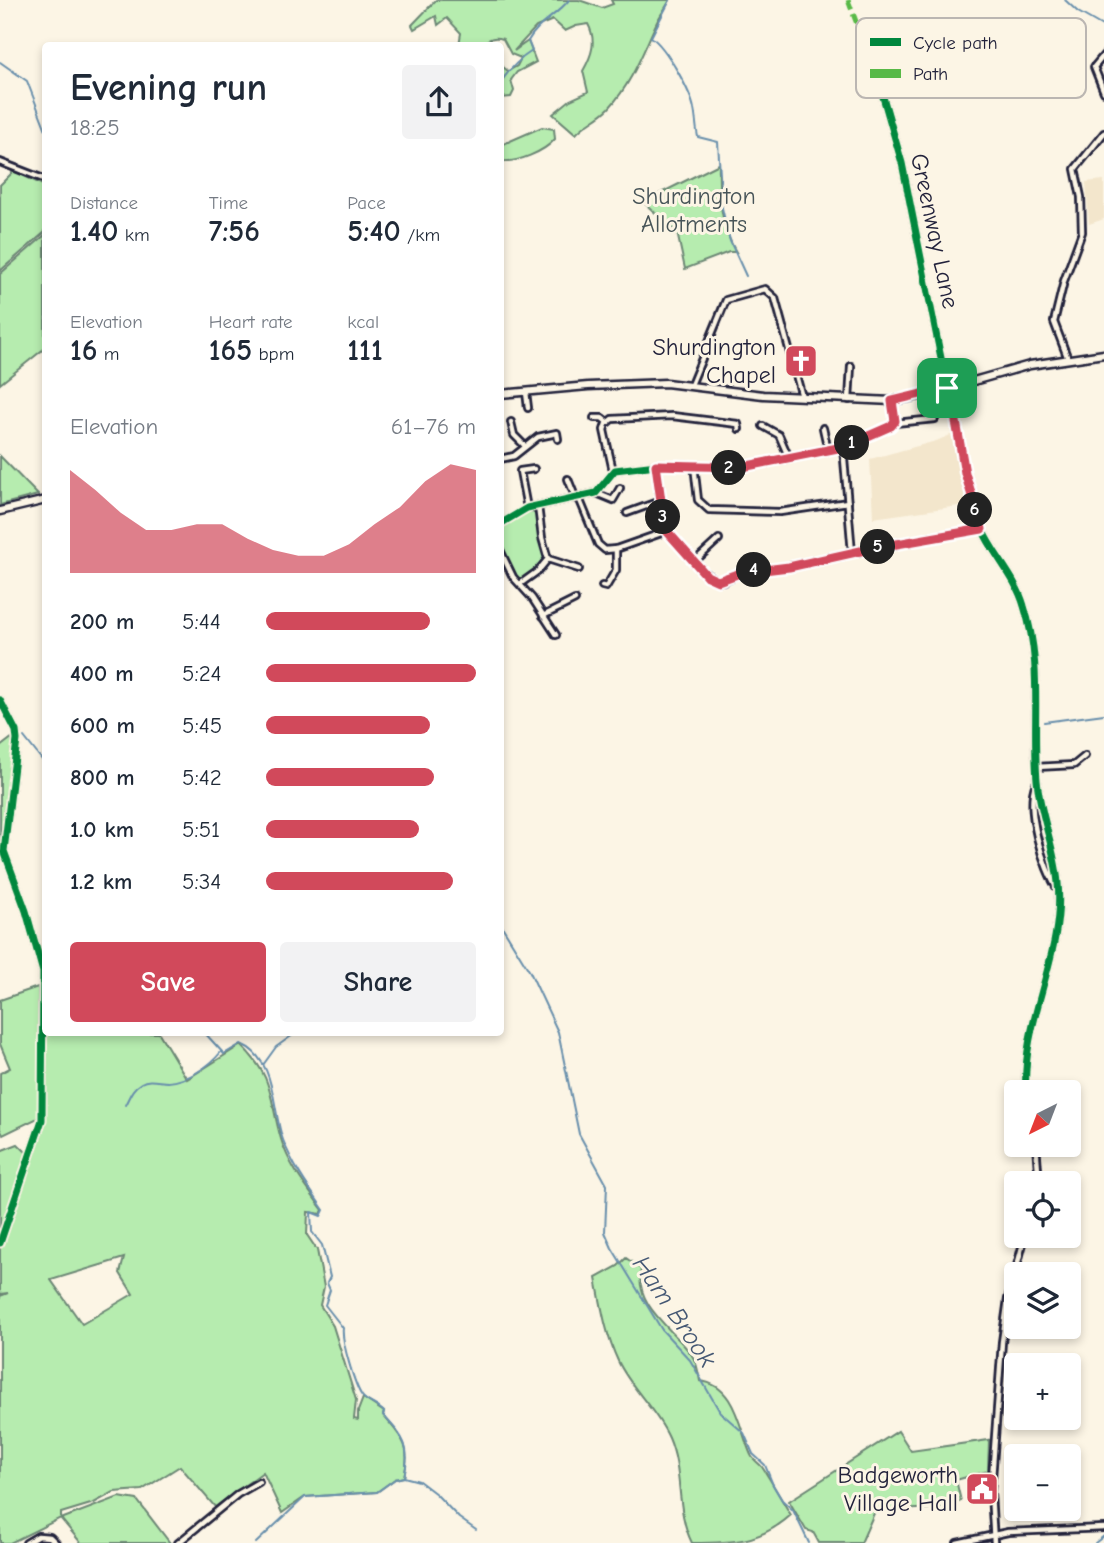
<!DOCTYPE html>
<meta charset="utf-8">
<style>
body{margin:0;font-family:"Comic Neue",sans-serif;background:#f2f2f3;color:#1f2937;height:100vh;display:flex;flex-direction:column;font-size:26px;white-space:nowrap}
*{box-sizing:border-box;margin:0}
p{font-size:23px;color:#747a83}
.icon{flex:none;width:38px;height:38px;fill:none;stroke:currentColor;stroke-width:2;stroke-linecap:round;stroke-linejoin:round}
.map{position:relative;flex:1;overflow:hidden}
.panel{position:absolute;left:42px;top:42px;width:462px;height:994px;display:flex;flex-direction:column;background:#fff;border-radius:7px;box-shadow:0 4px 10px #0003}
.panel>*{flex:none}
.needle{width:46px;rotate:222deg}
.controls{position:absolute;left:1004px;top:1080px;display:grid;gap:14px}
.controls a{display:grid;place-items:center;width:77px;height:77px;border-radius:7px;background:#fff;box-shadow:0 4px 10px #0003;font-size:35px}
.pin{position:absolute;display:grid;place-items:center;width:60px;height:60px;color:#fff;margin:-30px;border-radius:14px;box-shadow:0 4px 10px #0006}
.km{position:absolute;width:35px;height:35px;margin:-18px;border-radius:50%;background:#222;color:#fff;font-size:19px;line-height:35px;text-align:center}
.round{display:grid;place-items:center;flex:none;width:74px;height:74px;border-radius:7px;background:#f2f2f3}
.headline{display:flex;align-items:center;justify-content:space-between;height:119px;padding:0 28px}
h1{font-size:38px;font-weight:700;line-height:52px}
.metrics{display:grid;grid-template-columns:repeat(3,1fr);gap:10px;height:119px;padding:7px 28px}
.metrics div{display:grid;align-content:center}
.metrics b{font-size:30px;font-weight:700}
.metrics small{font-size:19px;font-weight:400}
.metrics p{font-size:19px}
.chart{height:196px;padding:14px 28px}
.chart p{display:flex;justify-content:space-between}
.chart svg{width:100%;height:126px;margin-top:7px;fill:#d1495b;opacity:.7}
.button{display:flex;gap:14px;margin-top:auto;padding:14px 28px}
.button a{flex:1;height:80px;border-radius:7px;background:#d1495b;color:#fff;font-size:28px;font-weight:700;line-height:80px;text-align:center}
.button a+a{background:#f2f2f3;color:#1f2937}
ul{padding:0 28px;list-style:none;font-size:23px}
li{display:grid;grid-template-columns:112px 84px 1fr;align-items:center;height:52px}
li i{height:18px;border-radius:9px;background:#d1495b}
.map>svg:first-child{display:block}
.built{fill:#f3e6cc}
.green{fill:#b6ecaf;stroke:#6c8775;stroke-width:2;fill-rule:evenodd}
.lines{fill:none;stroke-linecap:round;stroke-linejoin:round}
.stream{stroke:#688fac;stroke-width:2}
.minor-casing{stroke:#22223b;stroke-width:10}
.major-casing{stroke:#22223b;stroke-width:11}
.minor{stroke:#fcf5e5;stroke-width:4.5}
.major{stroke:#fcf5e5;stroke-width:6}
.quiet{stroke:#58b947;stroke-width:5;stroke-dasharray:10 5;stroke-linecap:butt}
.cycleway-casing{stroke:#fcf5e5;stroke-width:11}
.cycleway{stroke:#00873e;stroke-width:7}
.route-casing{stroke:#fff;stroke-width:14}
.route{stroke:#d1495b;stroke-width:9}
.labels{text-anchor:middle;stroke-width:6;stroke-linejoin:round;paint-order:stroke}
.park-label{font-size:24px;fill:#475458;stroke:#fcf5e5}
.street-label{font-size:24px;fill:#22223b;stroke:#fcf5e5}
.poi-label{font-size:24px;fill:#22223b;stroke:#fcf5e5;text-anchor:end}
.water-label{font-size:26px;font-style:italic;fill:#455874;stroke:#fcf5e5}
.key{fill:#fcf5e5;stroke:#bbb6b2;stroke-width:2}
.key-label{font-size:19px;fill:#22223b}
</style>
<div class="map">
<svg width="1104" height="1543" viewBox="0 0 1104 1543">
<rect width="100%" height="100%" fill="#fcf5e5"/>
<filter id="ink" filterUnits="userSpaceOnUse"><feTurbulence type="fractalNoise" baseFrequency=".0143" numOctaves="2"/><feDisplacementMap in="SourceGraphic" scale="14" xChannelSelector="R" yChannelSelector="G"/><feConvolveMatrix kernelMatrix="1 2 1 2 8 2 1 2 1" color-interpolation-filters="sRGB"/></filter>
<g filter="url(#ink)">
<g class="built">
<polygon points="1104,180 1104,219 1089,224 1086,182"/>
<polygon points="958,432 973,504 873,518 870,459 936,441"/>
</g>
<g class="green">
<path d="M436,0H579L602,8L613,4L611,0H670C666,8 660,15 656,24C642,54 632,83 609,108C598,119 586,123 576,134L553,114L570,100L588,92L583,71C592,55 597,41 588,24L576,26L565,31L553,20L536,27L514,51L528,41L536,62L517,72L511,80L514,91L511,97L501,98V70L503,67L508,71L517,66L521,58L511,54L503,39C490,35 487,42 477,46C473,47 463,45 459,45L461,33L447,18L438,25L436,16L414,29L412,25Z"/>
<path d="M542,127L554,129L555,139C544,152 517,163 501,161V145Z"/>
<path d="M719,164C718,192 721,227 736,252H729L685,269L677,232L643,202Z"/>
<polygon points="14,171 45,186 45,232 0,271 0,185"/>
<polygon points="45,235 45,348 0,384 0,274"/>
<polygon points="0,456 38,495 0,505"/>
<path d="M527,508L539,517L547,556L546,562L520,584C503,567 501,547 500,524Z"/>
<polygon points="13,737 2,853 0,853 0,747"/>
<path d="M43,982L46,983V1032L159,1033L187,1079L241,1045C275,1078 269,1098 281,1139C289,1166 307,1188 323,1210L321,1214L308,1212L307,1235L317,1250L324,1287L320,1305L333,1326L356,1400L354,1419L358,1420V1411L363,1398L384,1412L383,1415C401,1437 412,1444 404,1477L395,1479L377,1492L305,1497L282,1513L263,1472L215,1507L180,1466L142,1490L114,1492L94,1503L61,1513V1518L10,1543H0V1296L8,1293L0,1294V1248L42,1133ZM124,1258L120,1273L133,1294L82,1324L51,1280Z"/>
<polygon points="38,987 40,1117 3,1135 0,1129 0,1073 10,1068 0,1044 0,1000"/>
<polygon points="18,1144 29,1155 0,1235 0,1151"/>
<path d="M626,1258L641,1269C634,1306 673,1329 691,1354C697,1362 698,1371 700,1381C736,1385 739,1429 751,1455C753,1460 758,1462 762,1467C772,1482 781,1499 791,1515C760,1543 732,1543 692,1543C675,1509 684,1473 669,1438C657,1410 631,1389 618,1361C606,1336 601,1305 596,1278L618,1266Z"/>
<polygon points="898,1431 911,1451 989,1440 988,1471 956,1480 961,1501 939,1508 875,1511 861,1543 819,1543 813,1532 806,1530 789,1501"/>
<polygon points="119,1497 137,1500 170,1543 81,1543 61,1519"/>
</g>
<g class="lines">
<g class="stream">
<path d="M670,0L651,37C666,47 691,92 694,109C696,118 696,128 698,137L718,142L722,208L730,241L746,276"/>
<polyline points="1065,0 1078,12 1104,27"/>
<polyline points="0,62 27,81 46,130"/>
<path d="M500,83C509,70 519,59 532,51L528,41C538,23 556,16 569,0"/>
<polyline points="1044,722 1104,714"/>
<polyline points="24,737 46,765"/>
<polyline points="500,923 530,972 558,1032 579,1134 607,1185 605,1232 612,1248 662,1330 690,1360 720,1412 744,1433 753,1454 765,1465 773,1485 782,1500 793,1510 809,1543"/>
<path d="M204,1032L224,1054L241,1044C277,1059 272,1110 283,1140C293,1166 308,1187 324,1210L321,1216L311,1212L312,1232L322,1245L330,1277L327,1283L330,1290L325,1305L343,1328C341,1341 355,1386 362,1396C367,1403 378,1405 384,1412L383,1415C402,1436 412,1445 404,1477"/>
<polyline points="263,1065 276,1047 297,1032"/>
<path d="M125,1105C130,1096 131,1089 141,1083C149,1078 159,1082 168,1082C187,1081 209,1067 221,1052"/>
<polyline points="256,1543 305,1497 377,1492 395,1479 404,1477 419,1481 436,1494 459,1518 476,1530"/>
<polyline points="1095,1543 1104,1536"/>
</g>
<defs>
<g id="minor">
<polyline points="1104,55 1094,67 1104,92"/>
<polyline points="879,83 902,163 947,388"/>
<polyline points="0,162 46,180"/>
<polyline points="1068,359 1054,322 1064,281 1082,232 1081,197 1075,169 1104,133"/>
<polyline points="691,385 726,300 765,289 775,298 802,397"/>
<path d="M950,387C959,434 963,483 981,527C993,555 1016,577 1024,606C1043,665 1032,720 1037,780C1040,815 1055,848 1058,883C1065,954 1021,1021 1026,1092"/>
<polyline points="526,392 528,408"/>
<polyline points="849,400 851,366"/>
<polyline points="594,418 602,418 607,422"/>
<polyline points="511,422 514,435 525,446"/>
<polyline points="895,423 935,419"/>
<polyline points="763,426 779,435 789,458"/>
<polyline points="823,428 828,450"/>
<polyline points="843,447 852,553"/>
<polyline points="500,459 514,456 538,437 557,433 558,439"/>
<polyline points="656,465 665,529 703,571 715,580 723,581 740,573 789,567 874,548 982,529"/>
<polyline points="694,465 698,500 709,510 780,512 848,502"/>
<polyline points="613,471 604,430 606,424 612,419 672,416 738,424 739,429"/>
<polyline points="568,479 576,499"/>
<polyline points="596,493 613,500 620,488"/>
<polyline points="579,498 598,544 605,550 616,549 667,531"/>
<polyline points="527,508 520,471 534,469"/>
<polyline points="627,513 660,501"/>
<polyline points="500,524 527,508 596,493 615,470 665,464 742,467 843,447 891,426 895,421 892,401"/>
<polyline points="500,550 513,577 532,598 556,635"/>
<polyline points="548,559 579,569"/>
<polyline points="694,562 719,539"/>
<polyline points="520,584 538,571 548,559 542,538 538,506"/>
<polyline points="602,586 606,587 616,570 616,549"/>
<polyline points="543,616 575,600"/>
<polyline points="0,700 16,731 17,740 4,851 26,911 43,972 42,1120 0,1243"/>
<polyline points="1036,767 1074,765 1085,756"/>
<path d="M1036,783C1025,807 1043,870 1059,891"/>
<polyline points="1036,1144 1039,1183"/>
<polyline points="26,1543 38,1536 50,1537 56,1543"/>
<polyline points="178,1543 238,1494 259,1482"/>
<polyline points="957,1543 1008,1532 1104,1528"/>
<polyline points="994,1543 991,1492 1002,1342 1008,1299 1025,1236"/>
</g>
<g id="major">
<polyline points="500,394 588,386 666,383 763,395 892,401 924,395 1030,365 1104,354"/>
<polyline points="0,511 46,500"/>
</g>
</defs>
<use href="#minor" class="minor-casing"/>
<use href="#major" class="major-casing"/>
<use href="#minor" class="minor"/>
<use href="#major" class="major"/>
<polyline class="quiet" points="848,0 879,83"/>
<defs>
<g id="cycleway">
<polyline points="879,83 902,163 947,388"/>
<path d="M950,387C959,434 963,483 981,527C993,555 1016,577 1024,606C1043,665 1032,720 1037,780C1040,815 1055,848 1058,883C1065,954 1021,1021 1026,1092"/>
<polyline points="500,524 527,508 596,493 615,470 665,464 742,467 843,447 891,426 895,421 892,401"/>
<polyline points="0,700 16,731 17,740 4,851 26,911 43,972 42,1120 0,1243"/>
</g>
</defs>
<use href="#cycleway" class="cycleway-casing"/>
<use href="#cycleway" class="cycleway"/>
</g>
</g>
<g class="lines" filter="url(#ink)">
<defs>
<polygon id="route" points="950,387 965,473 982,529 874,548 789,567 740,573 718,581 707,576 665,529 656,465 742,467 843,447 891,426 895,421 892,401"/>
</defs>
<use href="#route" class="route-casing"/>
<use href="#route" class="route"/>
</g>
<defs>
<symbol id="church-square" viewBox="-11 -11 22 22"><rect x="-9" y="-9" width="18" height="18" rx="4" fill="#d1495b" stroke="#fcf5e5"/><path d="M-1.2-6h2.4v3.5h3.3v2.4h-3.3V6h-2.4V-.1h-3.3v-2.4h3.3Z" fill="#fff"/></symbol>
<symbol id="civic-square" viewBox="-11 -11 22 22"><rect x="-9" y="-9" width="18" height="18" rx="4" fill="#d1495b" stroke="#fcf5e5"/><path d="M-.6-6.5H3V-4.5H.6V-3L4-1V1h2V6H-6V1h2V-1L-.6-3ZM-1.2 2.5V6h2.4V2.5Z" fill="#fff"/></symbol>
</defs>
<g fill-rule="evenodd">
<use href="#church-square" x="782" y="342" width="38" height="38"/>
<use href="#civic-square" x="963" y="1470" width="38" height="38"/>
</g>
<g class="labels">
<g class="park-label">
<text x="694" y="204">Shurdington<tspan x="694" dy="28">Allotments</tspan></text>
</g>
<g class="street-label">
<text transform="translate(935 231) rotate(78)" y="8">Greenway Lane</text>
</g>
<g class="poi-label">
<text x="776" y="355">Shurdington<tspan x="776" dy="28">Chapel</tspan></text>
<text x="958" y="1483">Badgeworth<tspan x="958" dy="28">Village Hall</tspan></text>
</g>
<g class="water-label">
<text transform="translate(675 1311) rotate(56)" y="9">Ham Brook</text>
</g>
</g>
<rect x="856" y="18" width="230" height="80" rx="10" class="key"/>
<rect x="870" y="38" width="31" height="8" fill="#00873e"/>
<rect x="870" y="69" width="31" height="9" fill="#58b947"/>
<g class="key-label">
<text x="913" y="49">Cycle path</text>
<text x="913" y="80">Path</text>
</g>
</svg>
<div class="controls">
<a><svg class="needle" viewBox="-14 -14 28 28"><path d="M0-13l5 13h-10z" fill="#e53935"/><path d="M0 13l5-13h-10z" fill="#747a83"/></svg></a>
<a><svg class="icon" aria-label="locate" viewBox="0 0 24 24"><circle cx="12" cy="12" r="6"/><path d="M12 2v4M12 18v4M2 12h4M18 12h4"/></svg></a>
<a><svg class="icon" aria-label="layers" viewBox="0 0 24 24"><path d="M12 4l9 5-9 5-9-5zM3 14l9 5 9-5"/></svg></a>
<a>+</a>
<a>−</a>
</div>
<div class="pin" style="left:947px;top:388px;background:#1e9e55"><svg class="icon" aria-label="arrive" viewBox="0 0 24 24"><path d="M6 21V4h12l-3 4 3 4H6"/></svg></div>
<b class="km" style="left:852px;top:443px">1</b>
<b class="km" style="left:729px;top:468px">2</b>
<b class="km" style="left:663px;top:517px">3</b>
<b class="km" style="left:754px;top:570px">4</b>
<b class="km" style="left:878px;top:547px">5</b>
<b class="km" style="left:975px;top:510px">6</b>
<section class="panel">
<div class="headline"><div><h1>Evening run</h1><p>18:25</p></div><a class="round"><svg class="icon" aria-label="share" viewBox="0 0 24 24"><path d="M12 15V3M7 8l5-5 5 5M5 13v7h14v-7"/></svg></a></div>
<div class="metrics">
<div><p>Distance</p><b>1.40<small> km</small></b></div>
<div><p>Time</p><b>7:56</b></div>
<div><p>Pace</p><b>5:40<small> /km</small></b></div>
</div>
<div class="metrics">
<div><p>Elevation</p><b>16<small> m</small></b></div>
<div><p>Heart rate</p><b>165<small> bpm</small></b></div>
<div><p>kcal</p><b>111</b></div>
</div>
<div class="chart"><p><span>Elevation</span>61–76 m</p>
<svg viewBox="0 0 160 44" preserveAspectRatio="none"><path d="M0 44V8L10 15L20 23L30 29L40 29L50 27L60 27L70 32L80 36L90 38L100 38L110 34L120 27L130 21L140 12L150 6L160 8V44z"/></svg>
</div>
<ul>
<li><b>200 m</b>5:44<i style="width:78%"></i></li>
<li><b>400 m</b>5:24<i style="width:100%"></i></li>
<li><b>600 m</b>5:45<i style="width:78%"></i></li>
<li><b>800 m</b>5:42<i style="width:80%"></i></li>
<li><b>1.0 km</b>5:51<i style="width:73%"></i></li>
<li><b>1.2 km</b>5:34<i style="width:89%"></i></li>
</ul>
<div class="button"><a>Save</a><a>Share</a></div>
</section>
</div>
